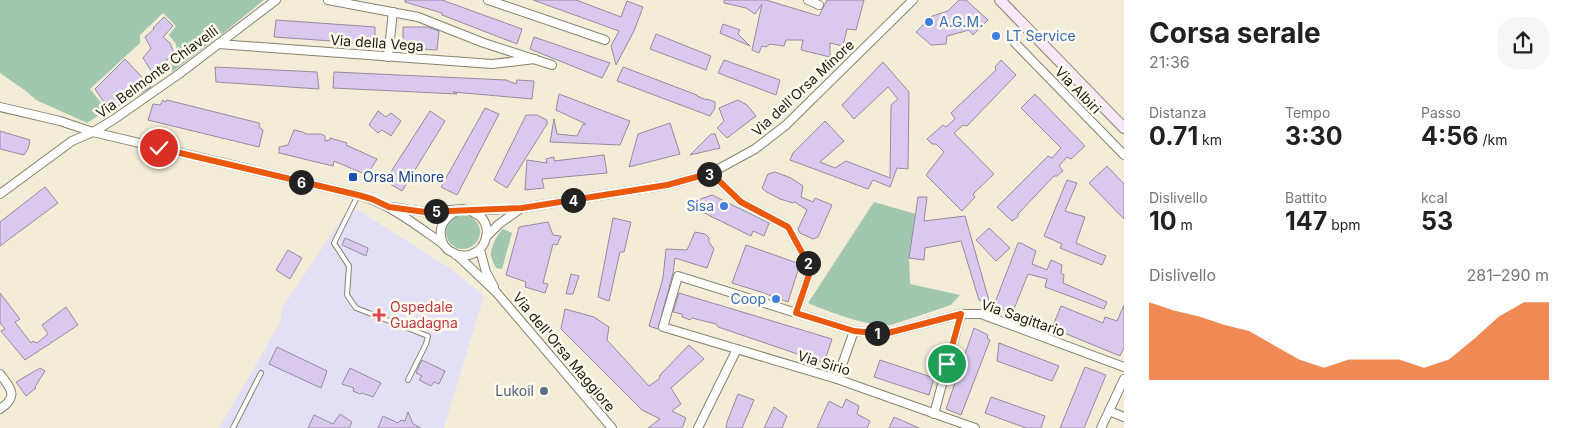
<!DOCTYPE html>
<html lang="it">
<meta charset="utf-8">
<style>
body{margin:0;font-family:Inter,sans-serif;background:#f6f6f6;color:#222;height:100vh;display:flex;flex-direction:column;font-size:19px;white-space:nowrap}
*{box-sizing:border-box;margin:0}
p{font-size:16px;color:#767676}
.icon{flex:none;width:28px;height:28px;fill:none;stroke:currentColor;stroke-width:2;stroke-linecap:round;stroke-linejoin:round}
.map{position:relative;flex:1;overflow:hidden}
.details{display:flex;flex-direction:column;background:#fff;width:450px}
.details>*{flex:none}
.pin{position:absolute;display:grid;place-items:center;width:42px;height:42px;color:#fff;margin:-21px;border:2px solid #fff;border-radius:50%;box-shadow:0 1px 5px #0007}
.km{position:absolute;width:25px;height:25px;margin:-12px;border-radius:50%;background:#222;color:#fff;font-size:14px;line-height:25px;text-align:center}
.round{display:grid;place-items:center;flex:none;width:52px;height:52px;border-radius:20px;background:#f6f6f6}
.overview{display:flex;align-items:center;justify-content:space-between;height:85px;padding:0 25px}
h1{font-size:28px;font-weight:700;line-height:38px}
.figures{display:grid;grid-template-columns:repeat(3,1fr);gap:8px;height:85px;padding:5px 25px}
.figures div{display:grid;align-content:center}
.figures b{font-size:25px;font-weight:700}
.figures small{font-size:14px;font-weight:400}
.figures p{font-size:14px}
.chart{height:140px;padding:10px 25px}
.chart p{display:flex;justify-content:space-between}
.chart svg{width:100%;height:90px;margin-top:5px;fill:#ea580c;opacity:.7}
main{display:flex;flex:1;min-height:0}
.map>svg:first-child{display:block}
.medical{fill:#e3e0f6}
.green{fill:#a2c7b0}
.building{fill:#d9c9ee;stroke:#948c9e}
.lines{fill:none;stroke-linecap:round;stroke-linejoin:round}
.lane-casing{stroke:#87816e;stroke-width:6}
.street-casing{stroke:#87816e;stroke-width:10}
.secondary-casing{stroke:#87816e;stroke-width:12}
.lane{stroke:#fff;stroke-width:4}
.street{stroke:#fff;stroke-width:8}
.secondary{stroke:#f8e7f6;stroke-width:10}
.route-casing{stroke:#fff;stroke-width:10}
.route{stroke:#ea580c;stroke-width:6}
.shop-dot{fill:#3f7fe0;stroke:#fefaee;stroke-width:2}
.transit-dot{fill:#1a4fb4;stroke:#fefaee;stroke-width:2}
.health-dot{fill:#e0444e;stroke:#fefaee;stroke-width:2}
.service-dot{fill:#5c6f8a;stroke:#fefaee;stroke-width:2}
.labels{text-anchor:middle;stroke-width:5;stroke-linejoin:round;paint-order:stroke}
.shop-label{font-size:14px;fill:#366cbe;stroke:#fefaee;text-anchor:start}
.street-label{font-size:14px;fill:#1e1b14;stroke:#fefaee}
.transit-label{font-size:14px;fill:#164399;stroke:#fefaee;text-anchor:start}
.health-label{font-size:14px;fill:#be3a42;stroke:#fefaee;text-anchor:start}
.service-label{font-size:14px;fill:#4e5e75;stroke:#fefaee;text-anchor:end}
</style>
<main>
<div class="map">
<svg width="1124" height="428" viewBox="0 0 1124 428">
<rect width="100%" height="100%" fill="#f3edd8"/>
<polygon class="medical" points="349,208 358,210 451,269 484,296 444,428 219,428 280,323 282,308"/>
<g class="green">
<polygon points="0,0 264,0 226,31 172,72 169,64 177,55 176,44 169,35 176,26 163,13 140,35 140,43 90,89 107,110 87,123 36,100 26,91 0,73"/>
<path d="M874,202L916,214L909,258L910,284L960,295L951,305L891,325C868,327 830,312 808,303Z"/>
<circle cx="463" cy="232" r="17"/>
<path d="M503,229L512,233L502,269L496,268C494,264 492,260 491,256C490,248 497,234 503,229Z"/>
</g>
<g class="building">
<polygon points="405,0 442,0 522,29 517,44 442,15 442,13 405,2"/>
<polygon points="533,0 576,0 621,17 627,1 643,7 634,31 616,65 611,46 619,31"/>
<polygon points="724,0 766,0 819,16 827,0 864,0 856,30 847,29 843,46 830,43 830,57 801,50 803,40 786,40 784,46 770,44 766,47 762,46 759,53 752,50 762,4 755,14 746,8 724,3"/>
<polygon points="959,0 966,0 988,20 973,35 969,30 947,36 946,44 931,45 916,32 932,16 948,11"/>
<polygon points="164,17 173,26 163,37 170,43 174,53 163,64 167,70 157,80 143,58 151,48 145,37 154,29 153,28"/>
<polygon points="276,20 375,27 375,44 274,37"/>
<polygon points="723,24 740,30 738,34 750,46 720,33"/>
<polygon points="403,27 427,27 439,31 437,50 403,48"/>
<polygon points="656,34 711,56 706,70 650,49"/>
<polygon points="534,37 610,63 602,78 530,49"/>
<polygon points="125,59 151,87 110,111 95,89"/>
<polygon points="724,60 780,80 776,95 718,73"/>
<polygon points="1001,60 1016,75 967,126 963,125 954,133 994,174 973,194 975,197 962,211 926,175 944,152 936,144 932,144 927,139 943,125 946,127 955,119 951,113 996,70 995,67"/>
<polygon points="883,62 909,92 908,169 897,168 890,187 873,180 868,189 790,160 793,153 825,121 844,141 820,162 835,168 846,161 890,178 891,105 898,99 888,87 854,119 842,105"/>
<polygon points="215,67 317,72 319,89 216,82"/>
<polygon points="623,67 697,95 697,96 707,100 707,99 715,102 715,108 710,116 617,81"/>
<polygon points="334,72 506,80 516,84 517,80 534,81 532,99 453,92 457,94 333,88"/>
<polygon points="559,94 630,121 620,145 550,142 554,119 557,134 577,136 583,124 586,124 556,110"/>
<polygon points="1035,94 1085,146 1071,159 1067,157 1059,166 1063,171 1057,176 1054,176 1018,214 1018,217 1012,221 997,207 1048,156 1052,158 1061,148 1021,108"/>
<polygon points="163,100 165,102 167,100 259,123 260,128 263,130 259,147 148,120 153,104 160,105"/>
<polygon points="738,100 747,105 756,116 727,138 717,128 724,121 719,108"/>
<polygon points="485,108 499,114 457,195 441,187"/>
<polygon points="378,111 386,117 391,113 401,121 391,136 382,130 378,133 369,125"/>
<polygon points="430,111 445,121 402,191 385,181"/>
<polygon points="526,115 537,115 547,120 547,124 507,188 494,180"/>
<polygon points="670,123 680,154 629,167 638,134"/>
<polygon points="294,130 303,132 306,134 321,134 325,136 325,141 330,140 330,138 347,143 346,145 377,159 367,175 334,161 333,166 279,153 279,147 288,145"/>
<polygon points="0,131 30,140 28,149 24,155 0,149"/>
<polygon points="711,134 715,134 720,148 690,155"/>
<polygon points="604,155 607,173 542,179 544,188 525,190 527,160 547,163 546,159 554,157 554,161"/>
<polygon points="1107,166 1124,184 1124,219 1089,183"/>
<polygon points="775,172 791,178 803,186 801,197 813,202 815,198 832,205 818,237 813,239 800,233 798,229 807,210 795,202 793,203 780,199 765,191 762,188 768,174"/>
<polygon points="1067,180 1077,183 1065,211 1085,217 1076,243 1106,256 1102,265 1060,248 1062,244 1044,236"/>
<polygon points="45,187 58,203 0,246 0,222"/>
<polygon points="712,195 769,223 764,236 753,231 751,236 686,204"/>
<polygon points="918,197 927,197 924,221 965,216 990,304 979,300 961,241 925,248 924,260 909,258"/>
<polygon points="613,218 631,222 624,252 620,252 609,301 598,297"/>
<polygon points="548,222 553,235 561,236 557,245 553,244 543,283 548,284 545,293 525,287 526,282 506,275 519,227"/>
<polygon points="989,228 1010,248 996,261 976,240"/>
<polygon points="695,232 705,234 709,238 709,242 714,249 707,268 675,258 673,273 658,329 649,326 663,278 666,249 687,250"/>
<polygon points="345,238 368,248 366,256 342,245"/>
<polygon points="1018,243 1021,243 1036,251 1032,264 1047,270 1051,260 1062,265 1061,273 1064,275 1063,283 1107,302 1104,309 1045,287 1047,279 1028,274 1012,314 994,305"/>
<polygon points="746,245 800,264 788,302 761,292 732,283"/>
<polygon points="288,250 302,258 290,279 276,270"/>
<polygon points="571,274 579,276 573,294 566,294"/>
<polygon points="0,293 20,319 15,322 31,343 33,341 37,343 48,334 42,325 66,307 78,325 25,360 1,331 5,329 0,323"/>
<polygon points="679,293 832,339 824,363 718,327 716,324 692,318 690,320 682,317 682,314 673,312"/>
<polygon points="1124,305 1124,347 1120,356 1052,328 1061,306 1103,323 1105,317 1117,321"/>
<polygon points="565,309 594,317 609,327 607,340 649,386 659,379 660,375 689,345 704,359 671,388 681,404 672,411 686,418 682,428 648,428 660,419 642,410 561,329"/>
<polygon points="974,328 988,335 987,338 990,340 961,415 946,409"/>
<polygon points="999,343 1059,366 1052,381 997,361"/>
<polygon points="277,347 327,371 321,388 269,364"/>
<polygon points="422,360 445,371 439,384 434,382 431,386 419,380 422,376 416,373"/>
<polygon points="880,360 934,378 929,395 874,377"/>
<polygon points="1085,367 1106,375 1084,428 1060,428"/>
<polygon points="40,368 45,371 35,387 36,388 26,396 16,382"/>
<polygon points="350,368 381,383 373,397 362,393 360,394 353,391 354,388 342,384"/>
<polygon points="738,394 754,400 742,428 726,428 727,422"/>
<polygon points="991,397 1045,416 1041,428 1026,428 985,413"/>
<polygon points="846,399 859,406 857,414 870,421 867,428 817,428 829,401 842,408"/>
<polygon points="774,407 787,416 782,428 764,428"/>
<polygon points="408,412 413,424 421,428 378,428 383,416 398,423 401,420 405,421"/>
<polygon points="340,414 352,422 349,428 308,428 314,415 333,424"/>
<polygon points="894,417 919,428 889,428"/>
</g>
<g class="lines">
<defs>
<g id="lane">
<polyline points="358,195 334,243 349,266 347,295 356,308 428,336 426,344 408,380"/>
<polyline points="233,428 261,373"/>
</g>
<g id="street">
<polyline points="328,0 418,17 484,43 552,65"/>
<polyline points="488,0 605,40"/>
<polyline points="808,0 819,5"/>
<polyline points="1015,43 1124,155"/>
<polyline points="218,44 492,64 535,59"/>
<polyline points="388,57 393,12"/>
<path d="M0,107L60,121L93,132L358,195C390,204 416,225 443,244L448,250L456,254L496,292L612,428"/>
<polyline points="711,173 741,202 788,227 811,269 796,313"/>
<polyline points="0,194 72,141 93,132 113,120 179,74 276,0"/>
<polyline points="392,207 425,212 463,209 471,211 522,208 667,185 711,173 755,149 786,125 913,0"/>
<polyline points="487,236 499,224 520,209"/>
<path d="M443,244C437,228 443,219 456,211"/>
<polyline points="480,250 486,272 494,287"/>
<path d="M456,255C462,255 467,257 472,254C486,249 492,229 481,217C478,215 474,213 471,211"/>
<path d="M0,374C11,389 19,396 0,409"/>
<polyline points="837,379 854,331"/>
<polyline points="1109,411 1124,417"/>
<polyline points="934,414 961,314"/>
<polyline points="698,428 737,349"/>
<polyline points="975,428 837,379 663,327 678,276 854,331 884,334 961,314 981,314 1124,367"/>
<polyline points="1101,428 1124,379"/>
</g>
<polyline id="secondary" points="1000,0 1124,128"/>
</defs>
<use href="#lane" class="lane-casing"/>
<use href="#street" class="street-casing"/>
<use href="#secondary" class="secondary-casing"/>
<use href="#lane" class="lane"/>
<use href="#street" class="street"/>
<use href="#secondary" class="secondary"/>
</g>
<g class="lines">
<defs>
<polyline id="route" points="159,148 358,195 372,199 389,207 425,212 522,208 667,185 711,173 741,202 788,227 811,269 796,313 854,331 884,334 961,314 947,364"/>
</defs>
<use href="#route" class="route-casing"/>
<use href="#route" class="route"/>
</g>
<g class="shop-dot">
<circle cx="929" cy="22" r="5"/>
<circle cx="996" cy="36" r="5"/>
<circle cx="724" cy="206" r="5"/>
<circle cx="776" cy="299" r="5"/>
</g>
<rect class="transit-dot" x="348" y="172" width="10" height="10" rx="2.5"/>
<path class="health-dot" d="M376.5 307.5h5v5h5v5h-5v5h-5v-5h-5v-5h5z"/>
<circle class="service-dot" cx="544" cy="391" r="5"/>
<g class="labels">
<g class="shop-label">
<text x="939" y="27">A.G.M.</text>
<text x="1006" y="41">LT Service</text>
<text x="714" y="211" text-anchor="end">Sisa</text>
<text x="766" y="304" text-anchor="end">Coop</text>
</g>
<g class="street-label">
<text transform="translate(377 43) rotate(4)" y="5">Via della Vega</text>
<text transform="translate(157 72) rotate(-36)" y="5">Via Belmonte Chiavelli</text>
<text transform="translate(803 88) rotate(-43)" y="5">Via dell'Orsa Minore</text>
<text transform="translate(1078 90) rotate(46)" y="5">Via Albiri</text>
<text transform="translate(1023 318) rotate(19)" y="5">Via Sagittario</text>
<text transform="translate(564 352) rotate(50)" y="5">Via dell'Orsa Maggiore</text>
<text transform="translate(824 363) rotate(17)" y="5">Via Sirio</text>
</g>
<g class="transit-label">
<text x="363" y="182">Orsa Minore</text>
</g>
<g class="health-label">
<text x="390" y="312">Ospedale<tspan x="390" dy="16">Guadagna</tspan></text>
</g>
<g class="service-label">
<text x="534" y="396">Lukoil</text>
</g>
</g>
</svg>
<div class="pin" style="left:947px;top:364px;background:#1e9e55"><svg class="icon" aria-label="arrive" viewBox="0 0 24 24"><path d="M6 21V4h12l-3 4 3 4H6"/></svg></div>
<div class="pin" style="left:159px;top:148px;background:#d93025"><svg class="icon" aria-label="check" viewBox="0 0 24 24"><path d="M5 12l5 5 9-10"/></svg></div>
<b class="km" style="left:877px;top:333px">1</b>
<b class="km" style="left:808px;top:263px">2</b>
<b class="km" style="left:709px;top:174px">3</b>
<b class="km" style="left:573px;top:200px">4</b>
<b class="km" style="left:436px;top:211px">5</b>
<b class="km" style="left:301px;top:182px">6</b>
</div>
<section class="details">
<div class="overview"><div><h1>Corsa serale</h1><p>21:36</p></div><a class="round"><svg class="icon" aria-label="share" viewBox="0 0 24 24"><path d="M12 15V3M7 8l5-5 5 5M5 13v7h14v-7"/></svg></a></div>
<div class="figures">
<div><p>Distanza</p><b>0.71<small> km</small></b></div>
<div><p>Tempo</p><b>3:30</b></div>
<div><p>Passo</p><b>4:56<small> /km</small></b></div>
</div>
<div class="figures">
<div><p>Dislivello</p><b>10<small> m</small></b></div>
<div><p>Battito</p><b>147<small> bpm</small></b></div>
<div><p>kcal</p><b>53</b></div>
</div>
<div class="chart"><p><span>Dislivello</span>281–290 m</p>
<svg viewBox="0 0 160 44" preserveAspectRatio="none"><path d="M0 44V6L10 10L20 13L30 17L40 20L50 27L60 34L70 38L80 34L90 34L100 34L110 38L120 34L130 24L140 13L150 6L160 6V44z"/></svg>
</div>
</section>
</main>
